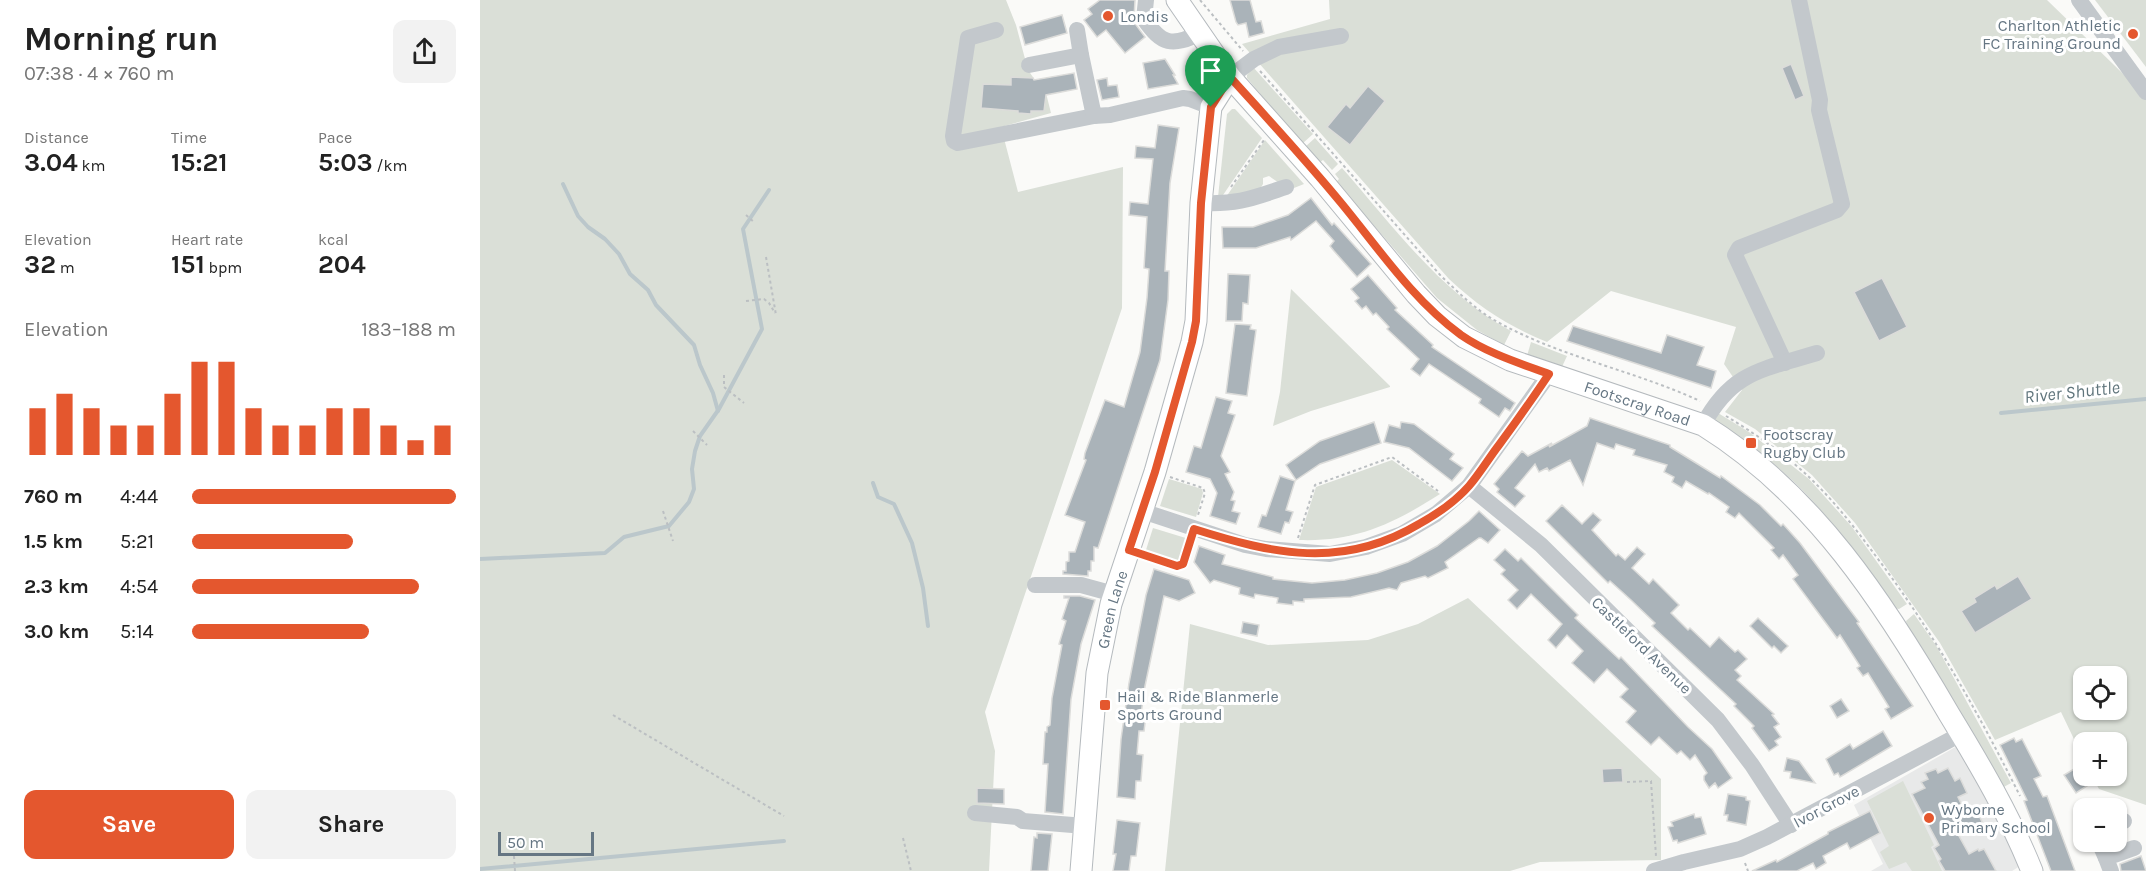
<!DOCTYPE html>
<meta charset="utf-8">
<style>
body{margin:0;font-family:Karla,sans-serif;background:#f2f2f2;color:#222;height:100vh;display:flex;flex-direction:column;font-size:22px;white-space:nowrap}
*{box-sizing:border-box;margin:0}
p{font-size:20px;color:#767676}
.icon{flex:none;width:33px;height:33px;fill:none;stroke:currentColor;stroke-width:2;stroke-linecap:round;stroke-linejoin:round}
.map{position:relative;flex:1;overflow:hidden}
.details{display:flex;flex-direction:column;background:#fff;width:480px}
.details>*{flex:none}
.tools{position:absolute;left:1593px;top:666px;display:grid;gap:12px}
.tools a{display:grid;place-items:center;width:54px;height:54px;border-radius:12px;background:#fff;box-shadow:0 2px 4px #0004;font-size:30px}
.scale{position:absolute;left:18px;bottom:15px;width:96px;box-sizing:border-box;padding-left:6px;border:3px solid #657683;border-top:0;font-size:16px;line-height:21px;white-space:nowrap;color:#657683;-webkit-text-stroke:4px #fff;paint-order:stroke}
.pin{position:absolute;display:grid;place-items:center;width:51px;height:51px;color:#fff;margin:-62px -26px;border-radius:50% 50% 50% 0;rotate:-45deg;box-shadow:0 0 6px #0007}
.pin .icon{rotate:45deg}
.round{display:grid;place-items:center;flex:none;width:63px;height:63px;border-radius:12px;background:#f2f2f2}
.summary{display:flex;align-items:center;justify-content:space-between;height:102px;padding:0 24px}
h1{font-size:33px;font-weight:700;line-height:45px}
.stats{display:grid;grid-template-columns:repeat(3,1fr);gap:9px;height:102px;padding:6px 24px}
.stats div{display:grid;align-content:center}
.stats b{font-size:26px;font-weight:700}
.stats small{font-size:16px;font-weight:400}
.stats p{font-size:16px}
.chart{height:168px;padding:12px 24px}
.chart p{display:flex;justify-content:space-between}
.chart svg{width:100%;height:108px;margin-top:6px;stroke:#e4572e;stroke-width:6}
.button{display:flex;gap:12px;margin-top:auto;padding:12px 24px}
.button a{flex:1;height:69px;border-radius:12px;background:#e4572e;color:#fff;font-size:24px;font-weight:700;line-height:69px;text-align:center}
.button a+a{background:#f2f2f2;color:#222}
ul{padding:0 24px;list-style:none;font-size:20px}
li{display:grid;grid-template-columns:96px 72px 1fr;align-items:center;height:45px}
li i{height:15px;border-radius:8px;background:#e4572e}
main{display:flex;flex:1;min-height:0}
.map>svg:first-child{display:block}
.built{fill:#e8e9e9}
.green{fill:#dadfd7;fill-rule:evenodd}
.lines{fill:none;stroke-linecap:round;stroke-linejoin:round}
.stream{stroke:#bbc7cb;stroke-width:4}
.building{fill:#aab3b9;stroke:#dcdcda;stroke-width:1.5}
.major-casing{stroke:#b5babe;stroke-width:23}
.path{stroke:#bbbfc2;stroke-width:2;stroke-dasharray:3 3;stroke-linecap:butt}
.minor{stroke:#c3c8cc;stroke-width:16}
.major{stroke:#fff;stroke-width:21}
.route-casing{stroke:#fff;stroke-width:12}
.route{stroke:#e4572e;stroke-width:8}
.poi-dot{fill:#e4572e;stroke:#fff;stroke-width:2}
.labels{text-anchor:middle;stroke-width:6;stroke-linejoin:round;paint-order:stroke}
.poi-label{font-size:16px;fill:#657683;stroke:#fff;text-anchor:start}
.street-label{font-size:16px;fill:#657683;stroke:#fff}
.water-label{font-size:18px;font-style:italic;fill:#60757c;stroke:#fff}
</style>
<main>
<section class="details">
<div class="summary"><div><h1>Morning run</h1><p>07:38 · 4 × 760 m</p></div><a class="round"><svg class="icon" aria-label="share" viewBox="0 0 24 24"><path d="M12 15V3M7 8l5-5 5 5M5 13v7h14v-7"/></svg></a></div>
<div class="stats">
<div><p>Distance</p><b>3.04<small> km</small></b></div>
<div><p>Time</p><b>15:21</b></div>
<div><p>Pace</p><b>5:03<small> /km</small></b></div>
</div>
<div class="stats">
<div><p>Elevation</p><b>32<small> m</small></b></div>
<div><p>Heart rate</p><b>151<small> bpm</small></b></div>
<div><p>kcal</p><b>204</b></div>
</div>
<div class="chart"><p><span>Elevation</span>183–188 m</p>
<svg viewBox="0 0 160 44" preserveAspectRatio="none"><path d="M5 44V25M15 44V19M25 44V25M35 44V32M45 44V32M55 44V19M65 44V6M75 44V6M85 44V25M95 44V32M105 44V32M115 44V25M125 44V25M135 44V32M145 44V38M155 44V32"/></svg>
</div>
<ul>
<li><b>760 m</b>4:44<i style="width:100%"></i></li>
<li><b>1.5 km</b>5:21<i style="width:61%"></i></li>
<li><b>2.3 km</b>4:54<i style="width:86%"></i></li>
<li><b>3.0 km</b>5:14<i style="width:67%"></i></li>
</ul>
<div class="button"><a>Save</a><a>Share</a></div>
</section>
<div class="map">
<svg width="1666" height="871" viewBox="0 0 1666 871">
<rect width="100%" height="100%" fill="#fafaf8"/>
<polygon class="built" points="1479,745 1525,831 1540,866 1532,871 1391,871 1403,864 1374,805"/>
<g class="green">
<polygon points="0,0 526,0 536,25 548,70 567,97 571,113 521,127 538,192 643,167 642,308 505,712 515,751 509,871 0,871"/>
<path d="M849,0H1567L1666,96V805L1619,789L1612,776H1636V742H1604L1603,758L1581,712L1515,740L1460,643L1375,523L1332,475L1275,429L1245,412L1262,390L1244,364L1256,327L1131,291L1067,342C1028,326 1000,308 969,279L762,44L850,19ZM1604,676H1636V710H1604Z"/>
<polygon points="1615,0 1666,0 1666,67"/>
<polygon points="773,67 833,134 822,144 767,78 767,75"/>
<polygon points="752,109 755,109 782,138 741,198 738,197 747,114"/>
<polygon points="835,138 858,164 852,170 843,160 839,163 825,147"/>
<polygon points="785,140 824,184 814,188 807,180 799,183 789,176 783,178 783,184 780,189 744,200"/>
<path d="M862,168C913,226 961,293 1031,331L1024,345L997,330L957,298L856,182L859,179L855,174Z"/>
<polygon points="811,289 910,386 910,387 831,411 793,426 800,392"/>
<polygon points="1051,342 1087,356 1081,369 1047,356"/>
<path d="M1238,413L1269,432L1329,479L1372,527L1427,604L1419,609L1413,608C1380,560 1347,510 1302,471C1282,453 1258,438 1235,421Z"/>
<path d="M912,460L960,494C913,524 875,542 819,540L836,487Z"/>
<polygon points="689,479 722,489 723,493 716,517 680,506"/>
<polygon points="673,528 709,539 702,562 697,564 665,553"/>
<polygon points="988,598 1181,779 1181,860 1060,862 1030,871 685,871 710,624 788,645 888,640 938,624"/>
<polygon points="1434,614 1457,647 1531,783 1522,788 1472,699 1427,626 1426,621"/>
<polygon points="1423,781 1454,845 1451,847 1462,871 1432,871 1426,862 1409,869 1400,852 1409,846 1387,801"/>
</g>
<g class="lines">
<g class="stream">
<polyline points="83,184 98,216 108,227 125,239 139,254 150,274 168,290 176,305 214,345 220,365 233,393 238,411"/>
<polyline points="1521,413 1666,399"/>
<polyline points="393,483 398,497 414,504 432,543 443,588 448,626"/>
<polyline points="0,559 125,553 144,537 189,526 209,502 214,489 212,469 215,451 220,436 239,409 282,329 263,229 289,190"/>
<polyline points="0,869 304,841"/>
</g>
</g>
<g class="building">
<polygon points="620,0 655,0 654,19 656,25 665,37 645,53 626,30 617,37 604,20 612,14 608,9"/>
<polygon points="750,0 770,0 776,22 781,21 784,33 769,37 766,23 758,25 756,22"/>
<polygon points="582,15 587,33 545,45 540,27"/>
<polygon points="685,59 695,75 693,75 698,84 668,89 663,63"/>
<polygon points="1311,64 1324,96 1315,100 1302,68"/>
<polygon points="594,73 597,89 566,95 564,111 551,111 551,114 538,113 538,111 501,108 503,84 531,85 531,77 553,78 554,80"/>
<polygon points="627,78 628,86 637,85 639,97 622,100 617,80"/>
<polygon points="888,86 905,101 870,145 847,127 866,104 870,108"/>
<polygon points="678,125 699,128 690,183 685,271 689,271 688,300 680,360 618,548 614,547 614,561 611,561 611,571 608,571 608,576 583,574 583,571 586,571 586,562 589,561 589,552 595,552 605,522 585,515 606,460 604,459 605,453 625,400 644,407 660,352 667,298 669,269 664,268 667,217 649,215 650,202 668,204 673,159 655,158 656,146 675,148"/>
<polygon points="831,198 852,225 854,223 891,264 877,277 854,251 850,246 854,241 836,221 811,240 810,237 776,248 743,248 742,227 773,227 808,215"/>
<polygon points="748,274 770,275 768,304 763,303 762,321 746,321"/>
<polygon points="888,275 917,308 915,310 953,345 952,347 1035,403 1030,411 1025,408 1019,417 999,403 1001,399 949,364 940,376 931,369 939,359 907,329 909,327 896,313 893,315 886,306 882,309 875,301 879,298 871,289"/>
<polygon points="1402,278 1427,327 1399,341 1374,292"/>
<polygon points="755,324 771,325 770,329 776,330 767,396 746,393"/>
<polygon points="1093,326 1181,353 1187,335 1224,347 1217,365 1236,371 1231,388 1087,341"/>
<polygon points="736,397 752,401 748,413 755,415 741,456 750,472 745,474 754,492 751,500 755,501 752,511 760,513 756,524 730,516 737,493 730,479 706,472 714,446 721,448"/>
<polygon points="1110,418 1190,445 1190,447 1216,463 1240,478 1241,476 1280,505 1301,526 1303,524 1320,543 1379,622 1377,623 1433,706 1411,719 1405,709 1409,707 1388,673 1383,676 1377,668 1380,666 1360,635 1357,638 1313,579 1318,575 1303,555 1299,559 1291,550 1294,548 1259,513 1255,518 1246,512 1249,507 1229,493 1228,494 1206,481 1202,488 1192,482 1194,477 1184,472 1187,465 1153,455 1155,450 1136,444 1134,449 1117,443 1103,485 1090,460 1069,471 1067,468 1059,472 1055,464 1035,488 1045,496 1035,507 1017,492 1019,489 1014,484 1042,451 1048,456 1072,443 1069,447 1107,426"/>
<polygon points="894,422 901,443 840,464 816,480 806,465 840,441"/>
<polygon points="921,422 934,424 974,454 970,459 983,468 972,481 929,448 904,442 909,425 920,428"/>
<polygon points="800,476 815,481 806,510 813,512 809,523 805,522 801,534 778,527 782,515 786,516"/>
<polygon points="1082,505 1102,524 1113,513 1121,520 1112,530 1136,556 1138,554 1145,560 1157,547 1165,554 1152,568 1169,584 1173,579 1199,605 1191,613 1208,630 1210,628 1230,647 1239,637 1255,652 1258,650 1267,659 1255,670 1261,676 1257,680 1294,714 1292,715 1299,724 1294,727 1301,737 1295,741 1298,745 1289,751 1272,728 1274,726 1254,706 1256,704 1172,626 1175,623 1151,600 1130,581 1128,583 1066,521"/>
<polygon points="999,511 1020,530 1008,543 1001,538 999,538 965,562 968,568 948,578 945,576 921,583 917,590 909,588 871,597 824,599 824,602 813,601 813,605 797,603 798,598 775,594 774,598 759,594 760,588 734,580 730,583 714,562 719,546 745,555 742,564 793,577 793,579 832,583 865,580 897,573 928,562 957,546 989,521"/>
<polygon points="1025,549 1038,561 1041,558 1098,615 1095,618 1139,659 1141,657 1208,727 1232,749 1252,778 1238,788 1235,783 1229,788 1224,780 1224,776 1227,773 1215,755 1210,760 1201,751 1197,754 1179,737 1171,745 1146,722 1156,711 1140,697 1148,689 1127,669 1114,683 1092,663 1103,651 1087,635 1076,648 1068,640 1082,624 1051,594 1037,609 1028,600 1038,590 1021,574 1025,570 1014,560"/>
<polygon points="674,569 709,580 715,593 699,601 684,596 665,686 661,714 666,715 664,731 659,731 657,754 663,755 661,781 656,781 655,799 637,797 641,739 649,683 666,595"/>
<polygon points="1538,576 1552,599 1495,633 1481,611 1496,602 1494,598 1515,585 1517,589"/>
<polygon points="584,596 600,596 615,600 601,644 591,699 583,814 565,812 568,764 563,764 565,732 567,732 567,727 570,725 572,698 582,645 579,644 586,621 582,619 589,598 584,598"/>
<polygon points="1278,618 1308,646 1301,653 1294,646 1292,648 1270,626"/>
<polygon points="763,622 779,625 777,636 761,633"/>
<polygon points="1361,699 1369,711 1357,718 1350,706"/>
<polygon points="1403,731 1412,746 1360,777 1358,773 1354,775 1346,759 1370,744 1373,749"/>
<polygon points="1534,738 1536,742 1542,739 1561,776 1554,779 1563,797 1567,796 1595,871 1571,871 1544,801 1547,800 1520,745"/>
<polygon points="1307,758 1319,761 1335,783 1310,778 1311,772 1304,771"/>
<polygon points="1599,766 1610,784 1596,793 1584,775"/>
<polygon points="1142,768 1143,782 1123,783 1122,769"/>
<polygon points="1468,768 1475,781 1480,778 1487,793 1478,797 1487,816 1497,811 1503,824 1479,836 1489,854 1498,849 1499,851 1504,849 1516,871 1465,871 1459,861 1461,859 1454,848 1459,845 1432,794 1445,788 1441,782 1448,779 1445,773 1456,769 1458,773"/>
<polygon points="497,788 524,789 524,804 497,803"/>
<polygon points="1248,794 1266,797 1266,800 1270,801 1266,825 1247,821 1248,815 1244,815"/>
<polygon points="1390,811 1400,833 1370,849 1367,843 1343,856 1346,863 1336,869 1333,863 1317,871 1272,871 1296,860 1297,862 1348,834 1348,832"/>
<polygon points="1214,814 1215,818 1221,817 1226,834 1198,843 1197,840 1193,841 1188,827 1193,826 1191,822"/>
<polygon points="637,820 660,823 656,856 651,856 649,871 633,871 636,854 633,854"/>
<polygon points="557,833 572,834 568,871 551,871 554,837 557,838"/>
<polygon points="1661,856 1666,871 1641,871 1640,864"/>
</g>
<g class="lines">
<defs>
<g id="major">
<path id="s1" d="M697,0L750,77L840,178L936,294L957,316L984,337L1030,360L1223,425C1333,493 1405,604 1469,714C1500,765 1530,816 1552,871"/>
<path id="s2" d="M601,871L617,673L631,604L675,472L712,342L716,321L721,203L731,107L750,77"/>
</g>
</defs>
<use href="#major" class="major-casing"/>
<g class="path">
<polyline points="720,0 763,51"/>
<path d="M780,71L961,276C978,292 995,309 1014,320C1079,357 1153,370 1220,401"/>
<polyline points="751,187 784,140"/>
<polyline points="266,215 274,222"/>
<polyline points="286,257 296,315"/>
<polyline points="266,301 284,299 289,303 295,313"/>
<polyline points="244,375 244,387 264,403"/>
<path d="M1246,416C1274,433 1306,455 1330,478C1354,501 1375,528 1395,555C1452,630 1498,712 1540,796"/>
<polyline points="213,431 227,445"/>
<polyline points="690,477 723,488 725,493 718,515"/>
<polyline points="183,511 193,541"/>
<polyline points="818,538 835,485 912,457 958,491"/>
<polyline points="666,556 697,566 703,564 710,541"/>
<polyline points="133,715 304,816"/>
<polyline points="1147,782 1171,781 1176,856"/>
<polyline points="423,838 431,871"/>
<polyline points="34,856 35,871"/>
<polyline points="1265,863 1268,871"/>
</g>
<g class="minor">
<path d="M666,0L664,19C682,45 692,47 720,33"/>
<polyline points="1599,0 1666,92"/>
<polyline points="516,30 488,38 473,136 474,141 478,143 614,116"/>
<polyline points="597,30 601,55"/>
<polyline points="549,65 601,55 614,116 630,115 703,98 710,99 731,107"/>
<polyline points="750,77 774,59 799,47 861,36"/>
<path d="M721,203C757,205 773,198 806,187"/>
<polyline points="1305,363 1255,255 1259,248 1357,210 1362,204 1339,110 1340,100 1319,0"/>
<path d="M1223,425C1252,371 1282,370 1337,353"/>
<polyline points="989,486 1061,545 1238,720 1272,765 1311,825"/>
<polyline points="662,511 765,545 786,549 850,554 886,547 922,534 956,514 989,486 1069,374"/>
<polyline points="555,585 601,585 634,594"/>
<polyline points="495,813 537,817 543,821 605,826"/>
<polyline points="1636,822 1644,821"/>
<polyline points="1619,842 1626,858"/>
<polyline points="1174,871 1204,862 1260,849 1287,837 1481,734"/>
<polyline points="1631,871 1626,858 1654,848"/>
</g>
<use href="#major" class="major"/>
</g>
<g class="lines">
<defs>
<path id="route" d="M750,77C788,119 826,160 862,204C899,249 933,300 981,335C1007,353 1039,363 1069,374C1053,398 1036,422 1019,445C1009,458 1000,473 989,486C975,502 957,514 939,524C862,570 793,554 714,529L703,564L697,566L649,550L675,472L712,342L716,321L721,203L731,107Z"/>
</defs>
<use href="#route" class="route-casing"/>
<use href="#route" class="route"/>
</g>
<g class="poi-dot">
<circle cx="628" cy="16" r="6"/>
<circle cx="1653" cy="34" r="6"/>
<rect x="1265" y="437" width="12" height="12" rx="3"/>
<rect x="619" y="699" width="12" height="12" rx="3"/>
<circle cx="1449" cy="818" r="6"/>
</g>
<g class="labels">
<g class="poi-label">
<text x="640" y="22">Londis</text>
<text x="1641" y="31" text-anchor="end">Charlton Athletic<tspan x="1641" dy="18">FC Training Ground</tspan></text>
<text x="1283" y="440">Footscray<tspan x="1283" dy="18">Rugby Club</tspan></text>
<text x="637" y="702">Hail &amp; Ride Blanmerle<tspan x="637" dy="18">Sports Ground</tspan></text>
<text x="1461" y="815">Wyborne<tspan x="1461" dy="18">Primary School</tspan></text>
</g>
<g class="street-label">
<text dy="6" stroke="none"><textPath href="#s1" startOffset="630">Footscray Road</textPath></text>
<text dy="6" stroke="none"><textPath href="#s2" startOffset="264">Green Lane</textPath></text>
<text transform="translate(1162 645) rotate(44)" y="6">Castleford Avenue</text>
<text transform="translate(1346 806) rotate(-28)" y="6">Ivor Grove</text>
</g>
<g class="water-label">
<text transform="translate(1592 392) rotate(-6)" y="6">River Shuttle</text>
</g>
</g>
</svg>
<div class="tools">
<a><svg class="icon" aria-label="locate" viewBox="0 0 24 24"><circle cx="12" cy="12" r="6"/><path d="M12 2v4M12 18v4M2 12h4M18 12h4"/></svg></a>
<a>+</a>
<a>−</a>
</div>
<div class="scale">50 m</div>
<div class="pin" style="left:731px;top:107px;background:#1e9e55"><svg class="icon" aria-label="arrive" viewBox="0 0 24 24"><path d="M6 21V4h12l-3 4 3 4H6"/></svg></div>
</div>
</main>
